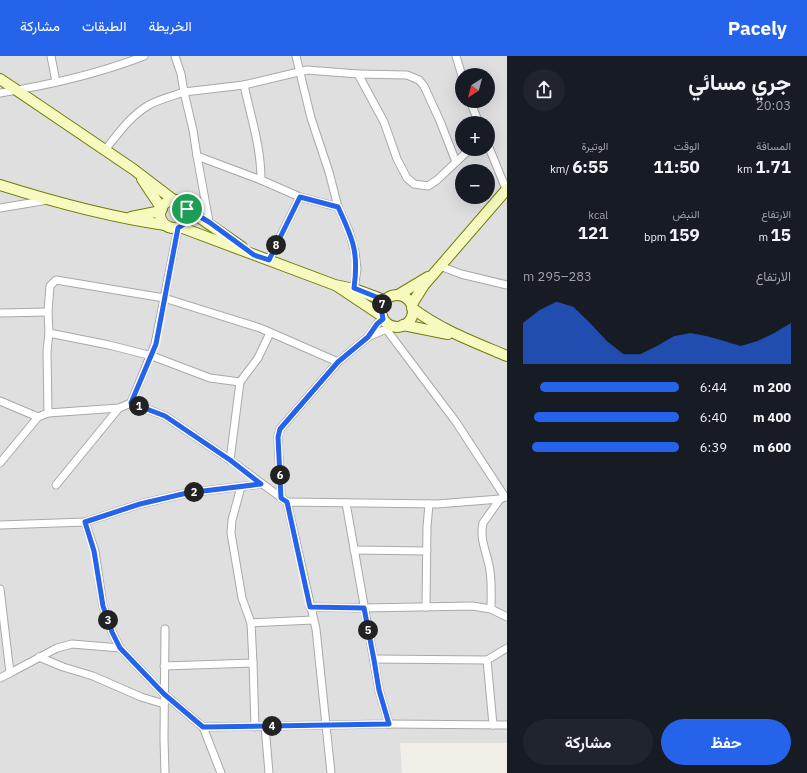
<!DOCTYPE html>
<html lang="ar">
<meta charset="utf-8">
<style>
body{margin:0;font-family:"IBM Plex Sans",Vazirmatn,sans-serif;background:#20242c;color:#f1f3f6;direction:rtl;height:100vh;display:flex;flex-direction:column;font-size:15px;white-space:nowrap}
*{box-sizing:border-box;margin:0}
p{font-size:13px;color:#9ea1a6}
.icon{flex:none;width:22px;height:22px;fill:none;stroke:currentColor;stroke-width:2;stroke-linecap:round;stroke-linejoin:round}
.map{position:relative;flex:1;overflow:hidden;direction:ltr}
.side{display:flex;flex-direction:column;background:#171b24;width:300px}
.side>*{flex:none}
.needle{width:26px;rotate:216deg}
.controls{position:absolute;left:455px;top:12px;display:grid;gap:8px}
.controls a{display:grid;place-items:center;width:40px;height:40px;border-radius:50%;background:#171b24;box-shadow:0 4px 16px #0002;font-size:20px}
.pin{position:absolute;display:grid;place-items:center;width:34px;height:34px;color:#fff;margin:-17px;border:2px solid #fff;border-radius:50%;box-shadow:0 1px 4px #0007}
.km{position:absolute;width:20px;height:20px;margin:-10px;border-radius:50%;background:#222;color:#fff;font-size:11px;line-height:20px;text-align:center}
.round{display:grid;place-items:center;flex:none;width:42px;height:42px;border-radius:21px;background:#20242c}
.overview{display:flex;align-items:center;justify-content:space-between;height:68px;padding:0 16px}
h1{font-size:22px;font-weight:700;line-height:30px}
.stats{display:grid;grid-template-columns:repeat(3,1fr);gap:6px;height:68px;padding:4px 16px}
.stats div{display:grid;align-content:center}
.stats b{font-size:17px;font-weight:700}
.stats small{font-size:11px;font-weight:400}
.stats p{font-size:11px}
.chart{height:112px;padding:8px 16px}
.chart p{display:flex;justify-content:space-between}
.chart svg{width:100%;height:72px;margin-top:4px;fill:#2563eb;opacity:.7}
.action{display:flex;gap:8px;margin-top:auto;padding:8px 16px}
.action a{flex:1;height:46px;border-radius:24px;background:#2563eb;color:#fff;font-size:16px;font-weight:700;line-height:46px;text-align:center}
.action a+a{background:#20242c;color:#f1f3f6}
ul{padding:0 16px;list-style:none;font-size:13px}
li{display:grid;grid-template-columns:64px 48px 1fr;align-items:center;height:30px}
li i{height:10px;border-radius:5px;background:#2563eb}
header{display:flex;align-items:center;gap:24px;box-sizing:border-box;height:56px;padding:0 20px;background:#2563eb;color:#fff}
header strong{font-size:19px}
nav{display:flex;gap:22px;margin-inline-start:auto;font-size:14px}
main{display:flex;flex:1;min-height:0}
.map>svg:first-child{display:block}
.residential{fill:#e0dfdf;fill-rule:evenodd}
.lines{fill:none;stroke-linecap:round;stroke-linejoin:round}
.street-casing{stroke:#a9a9a9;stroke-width:9}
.secondary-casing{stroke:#707d05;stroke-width:12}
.street{stroke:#fff;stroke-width:7}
.secondary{stroke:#f7fabf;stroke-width:10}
.route-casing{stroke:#fff;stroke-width:8}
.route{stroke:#2563eb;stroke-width:5}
</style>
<header>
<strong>Pacely</strong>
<nav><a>الخريطة</a><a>الطبقات</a><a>مشاركة</a></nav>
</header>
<main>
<section class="side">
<div class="overview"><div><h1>جري مسائي</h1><p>20:03</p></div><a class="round"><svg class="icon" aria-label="share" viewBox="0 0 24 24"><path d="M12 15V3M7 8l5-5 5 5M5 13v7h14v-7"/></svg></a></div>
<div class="stats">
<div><p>المسافة</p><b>1.71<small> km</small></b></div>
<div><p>الوقت</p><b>11:50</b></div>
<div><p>الوتيرة</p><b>6:55<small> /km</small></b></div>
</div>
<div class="stats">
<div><p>الارتفاع</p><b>15<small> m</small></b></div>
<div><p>النبض</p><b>159<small> bpm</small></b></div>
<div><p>kcal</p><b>121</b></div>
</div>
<div class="chart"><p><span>الارتفاع</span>283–295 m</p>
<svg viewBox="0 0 160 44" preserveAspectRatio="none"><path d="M0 44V19L10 11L20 6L30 9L40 19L50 30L60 38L70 38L80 33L90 27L100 25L110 27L120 30L130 33L140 30L150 25L160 19V44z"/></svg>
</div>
<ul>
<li><b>200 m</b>6:44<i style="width:89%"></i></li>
<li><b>400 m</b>6:40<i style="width:93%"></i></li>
<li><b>600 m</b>6:39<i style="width:94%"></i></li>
</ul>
<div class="action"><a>حفظ</a><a>مشاركة</a></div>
</section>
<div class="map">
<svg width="507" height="717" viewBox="0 0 507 717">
<rect width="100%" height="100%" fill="#f2efe9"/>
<path class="residential" d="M0,0H507V687H400L402,717H0ZM462,19H488V45H462ZM462,67H488V93H462ZM462,115H488V141H462Z"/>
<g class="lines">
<defs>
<g id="street">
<polyline points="51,0 56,26"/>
<path d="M175,0L181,18L184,36L244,29C251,62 261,90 261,124L300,141"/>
<polyline points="296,0 311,62 329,116 338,151 349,175 355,196 357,213 354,233"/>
<polyline points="456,0 462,20"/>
<polyline points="358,18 407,19 419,24 424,30 440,65 456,106"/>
<polyline points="244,29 307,14 358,18 384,66 397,103 407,122 414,128 428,130 437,124 470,93"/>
<path d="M0,37C49,29 98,18 144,0"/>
<polyline points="470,45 479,67"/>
<polyline points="488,89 506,133"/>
<path d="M105,94C118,78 130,60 149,49C160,43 173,40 184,36L193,74L197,100L261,124"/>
<polyline points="197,100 209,166"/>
<polyline points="0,152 48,144"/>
<polyline points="269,203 300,141 338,151"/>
<polyline points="440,210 461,218 507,229"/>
<polyline points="0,257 48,256"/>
<polyline points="386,273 456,366 505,441 507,441"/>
<polyline points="49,277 109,289 152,300 210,322 240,326"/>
<polyline points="368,281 377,268 383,263"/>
<polyline points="0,345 38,361"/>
<polyline points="131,347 155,288 178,172"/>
<polyline points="48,357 47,295 49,277 48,256 50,230 56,224 164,242 260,272 338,306"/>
<polyline points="230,404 240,326 258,302 270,277"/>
<polyline points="0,407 38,361 48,357 119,352 131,347 165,360 230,404 287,446"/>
<polyline points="56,429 119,352"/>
<polyline points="241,431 232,464 231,477 242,542 251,567 253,607"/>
<polyline points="281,442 278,381 280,373 338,306 368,281 393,270"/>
<polyline points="85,466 140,448 187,437 261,428"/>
<polyline points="0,469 85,466 95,495 103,550 112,576 120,592 164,638 203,671 221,717"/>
<polyline points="354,494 427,495"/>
<polyline points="0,533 10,617 57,592 72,588 120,592"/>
<polyline points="310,551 364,552 472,550 491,553 507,561"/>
<polyline points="426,551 427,471 429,448"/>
<path d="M491,553C491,541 492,528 490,515C488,498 479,485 483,467L500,443"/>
<polyline points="251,567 313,564"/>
<polyline points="39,601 63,611 93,620 141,641 164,648"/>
<polyline points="374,603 487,604 493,669"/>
<polyline points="487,604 507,592"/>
<polyline points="164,610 253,607 255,671"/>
<polyline points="0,622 10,617"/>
<polyline points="389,668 507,669"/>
<polyline points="265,670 269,717"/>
<polyline points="203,671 389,668 379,634 346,447"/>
<polyline points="165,717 164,683 165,573"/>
<polyline points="331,717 316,573 287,446 437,448 500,443 505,441"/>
</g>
<g id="secondary">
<polyline points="0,23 133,113 175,145"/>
<polyline points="142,123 162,153"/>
<path d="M0,129C54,146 109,161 165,169"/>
<circle cx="174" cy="158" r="14"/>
<polyline points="187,153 242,191"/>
<polyline points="131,161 161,155"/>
<polyline points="180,171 335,229 354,233 384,244"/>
<polyline points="337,230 382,260"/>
<circle cx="397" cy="255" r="16"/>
<polyline points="398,239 428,221"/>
<polyline points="412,248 424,229 507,133"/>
<path d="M412,252C441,274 474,286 507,300"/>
<polyline points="403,269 448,278"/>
</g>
</defs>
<use href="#street" class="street-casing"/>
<use href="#secondary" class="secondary-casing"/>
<use href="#street" class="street"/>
<use href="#secondary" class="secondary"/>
</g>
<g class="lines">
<defs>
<path id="route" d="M300,141L338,151C353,183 359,197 354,232L384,244L381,252L383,263L377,268L368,281L338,306L280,373L278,381L281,442L287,446L310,551L364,552L374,604L379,634L389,668L203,671L164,638L120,592L112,576L103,550L94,495L85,466L140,448L187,437L261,428L230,404L165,360L131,347L156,288L178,172C186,168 190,162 187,153L209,166L254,199L269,204Z"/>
</defs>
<use href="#route" class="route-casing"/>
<use href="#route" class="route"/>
</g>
</svg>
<div class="controls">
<a><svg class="needle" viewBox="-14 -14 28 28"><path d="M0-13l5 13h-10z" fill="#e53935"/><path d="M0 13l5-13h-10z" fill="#9ea1a6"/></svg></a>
<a>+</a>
<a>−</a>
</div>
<div class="pin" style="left:187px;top:153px;background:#1e9e55"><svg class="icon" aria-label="arrive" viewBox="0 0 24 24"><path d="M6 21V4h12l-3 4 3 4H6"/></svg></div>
<b class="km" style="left:139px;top:350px">1</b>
<b class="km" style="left:194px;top:436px">2</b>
<b class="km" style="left:108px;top:564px">3</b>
<b class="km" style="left:272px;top:670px">4</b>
<b class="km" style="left:368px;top:574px">5</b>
<b class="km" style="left:280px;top:419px">6</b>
<b class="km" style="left:382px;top:248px">7</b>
<b class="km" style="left:276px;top:189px">8</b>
</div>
</main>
